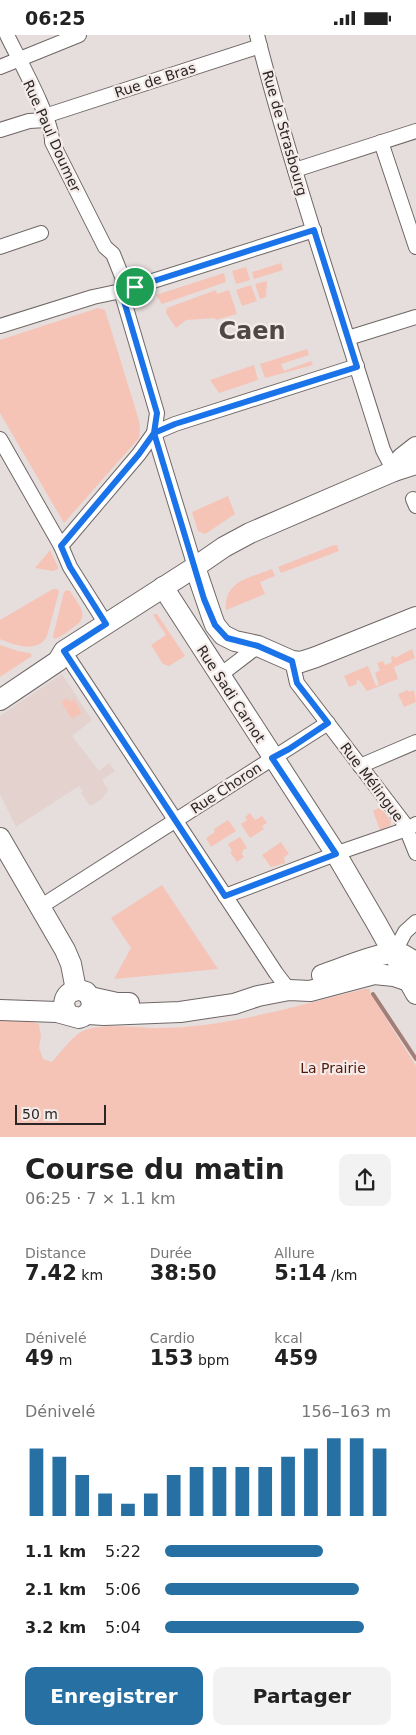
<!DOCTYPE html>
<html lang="fr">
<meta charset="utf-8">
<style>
body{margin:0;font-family:"DejaVu Sans",sans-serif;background:#f2f2f2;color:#222;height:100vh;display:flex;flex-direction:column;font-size:19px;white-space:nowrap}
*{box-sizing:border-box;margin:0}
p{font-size:16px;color:#767676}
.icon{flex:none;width:28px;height:28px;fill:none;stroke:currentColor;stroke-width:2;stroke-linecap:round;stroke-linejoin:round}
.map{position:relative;height:1102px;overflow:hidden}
.side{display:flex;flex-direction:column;background:#fff;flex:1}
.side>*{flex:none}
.scale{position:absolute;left:15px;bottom:12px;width:91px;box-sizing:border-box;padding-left:5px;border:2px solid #292625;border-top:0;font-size:14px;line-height:18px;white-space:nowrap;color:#292625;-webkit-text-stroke:4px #f4ebe9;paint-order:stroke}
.pin{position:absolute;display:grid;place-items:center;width:42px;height:42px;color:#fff;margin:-21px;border:2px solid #fff;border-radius:50%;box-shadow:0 1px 5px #0007}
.round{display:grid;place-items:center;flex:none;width:52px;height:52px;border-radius:10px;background:#f2f2f2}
.headline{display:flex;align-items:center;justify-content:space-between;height:85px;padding:0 25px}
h1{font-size:28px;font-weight:600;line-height:38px}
.stats{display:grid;grid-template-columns:repeat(3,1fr);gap:8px;height:85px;padding:5px 25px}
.stats div{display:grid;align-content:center}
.stats b{font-size:21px;font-weight:600}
.stats small{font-size:14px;font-weight:400}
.stats p{font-size:14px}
.chart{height:140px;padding:10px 25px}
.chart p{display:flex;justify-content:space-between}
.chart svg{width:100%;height:90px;margin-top:5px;stroke:#2770a4;stroke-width:6}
.primary-button{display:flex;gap:10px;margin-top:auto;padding:10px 25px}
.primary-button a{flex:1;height:58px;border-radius:10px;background:#2770a4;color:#fff;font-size:20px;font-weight:600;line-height:58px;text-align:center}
.primary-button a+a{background:#f2f2f2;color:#222}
ul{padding:0 25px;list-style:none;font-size:16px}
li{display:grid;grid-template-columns:80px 60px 1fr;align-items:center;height:38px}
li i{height:12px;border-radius:6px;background:#2770a4}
.status{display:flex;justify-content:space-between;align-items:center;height:35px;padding:0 25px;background:#fff;direction:ltr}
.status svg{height:14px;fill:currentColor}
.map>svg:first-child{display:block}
.built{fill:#e4d2ce}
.green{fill:#f6c3b7}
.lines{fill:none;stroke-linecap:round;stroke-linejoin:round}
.stream{stroke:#a27e76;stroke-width:4}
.street-casing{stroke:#6f6766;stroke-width:16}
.secondary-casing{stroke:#6f6766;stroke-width:22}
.street{stroke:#fff;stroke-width:14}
.secondary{stroke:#fff;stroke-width:20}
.route-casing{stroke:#fff;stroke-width:10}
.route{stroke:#1a73e8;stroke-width:6}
.labels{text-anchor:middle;stroke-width:4.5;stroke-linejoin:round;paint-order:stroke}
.street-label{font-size:14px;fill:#292625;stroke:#f4ebe9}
.park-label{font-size:14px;fill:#55190c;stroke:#f4ebe9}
.town-label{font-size:24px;font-weight:bold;fill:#4e4745;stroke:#f4ebe9}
</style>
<div class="status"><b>06:25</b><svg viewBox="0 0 49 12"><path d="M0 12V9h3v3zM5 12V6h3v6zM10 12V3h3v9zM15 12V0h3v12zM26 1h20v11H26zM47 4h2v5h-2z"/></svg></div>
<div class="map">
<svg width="416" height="1103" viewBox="0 0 416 1103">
<rect width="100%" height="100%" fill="#e6dedc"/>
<polygon class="built" points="62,639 92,685 72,701 99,736 109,728 115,736 102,745 108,755 102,764 90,771 81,758 83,756 79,751 16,792 0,759 0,681"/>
<g class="green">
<polygon points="281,228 283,235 254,244 252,237"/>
<polygon points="246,232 250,245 236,249 232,236"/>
<polygon points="224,238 226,247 162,269 156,260"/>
<polygon points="267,246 266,262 260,264 255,249"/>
<polygon points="251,250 257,266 242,271 236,255"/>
<polygon points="216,255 217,259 229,255 237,279 216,285 215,283 186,285 176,293 166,278 167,273"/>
<polygon points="98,273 105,275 137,379 140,391 139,403 64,488 0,378 0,305"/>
<polygon points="307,314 309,320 281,329 284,336 311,326 313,330 265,343 260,329"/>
<polygon points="254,330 258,345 219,358 210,345"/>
<polygon points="228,461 235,479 205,499 198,496 192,477"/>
<polygon points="334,510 337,510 339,516 281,538 278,532"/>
<polygon points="50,515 58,532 58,534 53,536 35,533"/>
<path d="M272,534L275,541L260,547L265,559L226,575C224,545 250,543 272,534Z"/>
<path d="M53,554H58L59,557L47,601C38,619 14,610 0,604V585Z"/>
<path d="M67,555L70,556C80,573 92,581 71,594C66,598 60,602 54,604L53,601L64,557Z"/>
<polygon points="155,579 157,579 185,621 169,631 163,629 151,610 166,600 153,580"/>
<polygon points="0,610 18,616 30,618 32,621 0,642"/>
<polygon points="412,614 415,623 394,632 398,644 367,656 359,645 356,646 357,649 349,652 344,641 368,631 376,651 379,650 375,638 380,635 377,628 383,626 385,630 392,627 391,622 394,621 395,623"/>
<polygon points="408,655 409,657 414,655 416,667 404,672 398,659"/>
<polygon points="67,663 70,667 74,664 82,678 72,684 61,667"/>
<polygon points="380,772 391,786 390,791 380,795 373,776"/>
<polygon points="250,778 255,785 262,781 267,788 262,791 264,794 250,803 241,789 247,785 245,782"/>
<polygon points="228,785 236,796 211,812 206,803 215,797 214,794"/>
<polygon points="240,802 247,813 243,815 242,819 244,822 237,827 230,817 232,816 228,809"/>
<polygon points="281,807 289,819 284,822 285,828 271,832 262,820"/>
<polygon points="162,850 218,934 114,944 131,913 111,883"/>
<path d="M364,954H370V958L416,1031V1102H0V985H25L39,989L41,1002L39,1013L43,1024L52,1027C58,1020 73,1001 81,997C96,988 134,992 152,993C224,994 295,971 364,954Z"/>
</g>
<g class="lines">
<polyline class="stream" points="373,959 416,1024"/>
<defs>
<g id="street">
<path d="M7,0C18,23 53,85 52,107L105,212L113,219L123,244L121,256L157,378L154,398L195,532"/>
<path d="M257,0C293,140 340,277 383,415L394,436"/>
<polyline points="0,32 79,0"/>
<polyline points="51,79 260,11"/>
<polyline points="0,95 29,86 47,85"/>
<polyline points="381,107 416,212"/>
<polyline points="295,135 416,96"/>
<polyline points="0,212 41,198"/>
<polyline points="0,291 93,262 121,256 314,195"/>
<polyline points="348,303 416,282"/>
<polyline points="154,398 175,389 357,331"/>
<polyline points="0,404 61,511 70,532 106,589"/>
<polyline points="413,464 416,471"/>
<polyline points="61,511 139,419 154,398"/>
<polyline points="64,616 276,938 289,955"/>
<polyline points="292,626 297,648 404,788 416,818"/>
<polyline points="219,641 258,611"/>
<polyline points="360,731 416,707"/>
<polyline points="225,861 346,815 407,794 416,789"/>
<polyline points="40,872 328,688"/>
<polyline points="394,918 405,897 416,887"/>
</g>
<g id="secondary">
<polyline points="394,436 402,423 416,412"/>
<polyline points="195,532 212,582 215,590 223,600 235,606 258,611 292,626 301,627 316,622 416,582"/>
<polyline points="163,552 336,819 377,889 416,959"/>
<polyline points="0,665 58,626 64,616 195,532 224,512 250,498 394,436 416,429"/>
<polyline points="0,803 65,915 71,929 76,955"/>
<path d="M322,940C340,934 382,916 399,918C406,920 411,924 416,929"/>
<polyline points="90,962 117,968 129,968"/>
<path d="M0,975L57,977L79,983C92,979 96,967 86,957C70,950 57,966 69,980"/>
<polyline points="88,979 104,980 180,977 234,969 258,961 289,955 310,956 374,939 394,941 409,946"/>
</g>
</defs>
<use href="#street" class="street-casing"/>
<use href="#secondary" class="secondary-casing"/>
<use href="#street" class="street"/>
<use href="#secondary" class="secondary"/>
</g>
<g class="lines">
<defs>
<polyline id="route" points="135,252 121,256 157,378 154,398 139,419 61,511 70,532 106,589 64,616 225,861 336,819 272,723 289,714 328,688 297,648 292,626 258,611 227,603 215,590 204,564 154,398 175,389 357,332 314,195 135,252"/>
</defs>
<use href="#route" class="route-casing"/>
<use href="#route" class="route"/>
</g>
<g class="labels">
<g class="street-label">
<text transform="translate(155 45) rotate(-18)" y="5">Rue de Bras</text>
<text transform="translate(285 98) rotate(74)" y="5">Rue de Strasbourg</text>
<text transform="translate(52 101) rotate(66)" y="5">Rue Paul Doumer</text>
<text transform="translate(231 659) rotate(57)" y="5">Rue Sadi Carnot</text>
<text transform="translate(372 747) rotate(53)" y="5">Rue Mélingue</text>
<text transform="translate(226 753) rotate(-33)" y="5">Rue Choron</text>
</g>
<g class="park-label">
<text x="333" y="1038">La Prairie</text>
</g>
<g class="town-label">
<text x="252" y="304">Caen</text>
</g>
</g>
</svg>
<div class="scale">50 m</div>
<div class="pin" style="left:135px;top:252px;background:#1e9e55"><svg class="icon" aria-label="arrive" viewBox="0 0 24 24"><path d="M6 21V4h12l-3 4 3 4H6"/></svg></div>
</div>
<section class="side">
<div class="headline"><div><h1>Course du matin</h1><p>06:25 · 7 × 1.1 km</p></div><a class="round"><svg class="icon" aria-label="share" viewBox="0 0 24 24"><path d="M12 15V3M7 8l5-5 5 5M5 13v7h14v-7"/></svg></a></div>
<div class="stats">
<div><p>Distance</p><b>7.42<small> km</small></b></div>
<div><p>Durée</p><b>38:50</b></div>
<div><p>Allure</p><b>5:14<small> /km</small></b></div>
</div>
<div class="stats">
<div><p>Dénivelé</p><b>49<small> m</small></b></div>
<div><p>Cardio</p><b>153<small> bpm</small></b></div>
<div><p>kcal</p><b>459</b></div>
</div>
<div class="chart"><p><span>Dénivelé</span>156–163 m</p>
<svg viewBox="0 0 160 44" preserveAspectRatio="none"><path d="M5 44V11M15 44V15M25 44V24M35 44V33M45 44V38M55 44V33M65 44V24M75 44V20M85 44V20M95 44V20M105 44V20M115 44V15M125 44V11M135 44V6M145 44V6M155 44V11"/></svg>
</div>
<ul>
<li><b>1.1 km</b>5:22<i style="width:70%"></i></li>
<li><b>2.1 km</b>5:06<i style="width:86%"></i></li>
<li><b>3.2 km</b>5:04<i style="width:88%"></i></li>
</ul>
<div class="primary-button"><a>Enregistrer</a><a>Partager</a></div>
</section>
